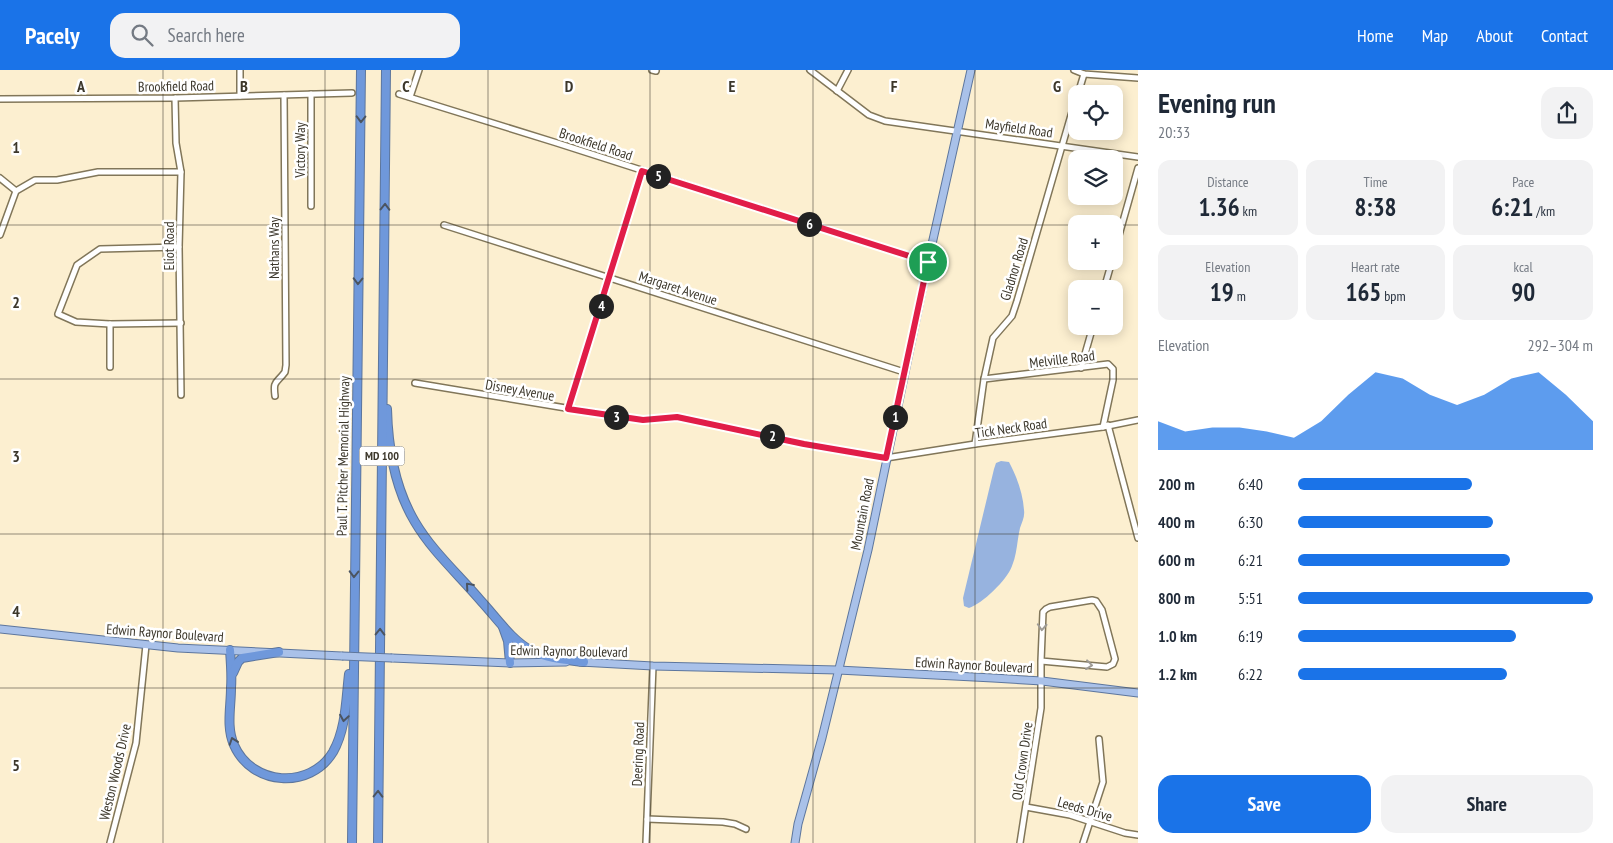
<!DOCTYPE html>
<meta charset="utf-8">
<style>
body{margin:0;font-family:"PT Sans Narrow",sans-serif;background:#f2f2f3;color:#1f2937;height:100vh;display:flex;flex-direction:column;font-size:19px;white-space:nowrap}
*{box-sizing:border-box;margin:0}
p{font-size:16px;color:#747a83}
.icon{flex:none;width:28px;height:28px;fill:none;stroke:currentColor;stroke-width:2;stroke-linecap:round;stroke-linejoin:round}
.map{position:relative;flex:1;overflow:hidden}
.drawer{display:flex;flex-direction:column;background:#fff;width:475px}
.drawer>*{flex:none}
.fabs{position:absolute;left:1068px;top:15px;display:grid;gap:10px}
.fabs a{display:grid;place-items:center;width:55px;height:55px;border-radius:10px;background:#fff;box-shadow:0 2px 12px #0003;font-size:25px}
.pin{position:absolute;display:grid;place-items:center;width:42px;height:42px;color:#fff;margin:-21px;border:2px solid #fff;border-radius:50%;box-shadow:0 1px 5px #0007}
.km{position:absolute;width:25px;height:25px;margin:-12px;border-radius:50%;background:#222;color:#fff;font-size:14px;line-height:25px;text-align:center}
.round{display:grid;place-items:center;flex:none;width:52px;height:52px;border-radius:15px;background:#f2f2f3}
.overview{display:flex;align-items:center;justify-content:space-between;height:85px;padding:0 20px}
h1{font-size:28px;font-weight:800;line-height:38px}
.metrics{display:grid;grid-template-columns:repeat(3,1fr);gap:8px;height:85px;padding:5px 20px}
.metrics div{display:grid;align-content:center;border-radius:12px;background:#f2f2f3;text-align:center}
.metrics b{font-size:25px;font-weight:800}
.metrics small{font-size:14px;font-weight:400}
.metrics p{font-size:14px}
.chart{height:140px;padding:10px 20px}
.chart p{display:flex;justify-content:space-between}
.chart svg{width:100%;height:90px;margin-top:5px;fill:#1a73e8;opacity:.7}
.primary-button{display:flex;gap:10px;margin-top:auto;padding:10px 20px}
.primary-button a{flex:1;height:58px;border-radius:15px;background:#1a73e8;color:#fff;font-size:20px;font-weight:800;line-height:58px;text-align:center}
.primary-button a+a{background:#f2f2f3;color:#1f2937}
ul{padding:0 20px;list-style:none;font-size:16px}
li{display:grid;grid-template-columns:80px 60px 1fr;align-items:center;height:38px}
li i{height:12px;border-radius:6px;background:#1a73e8}
header{display:flex;align-items:center;gap:30px;box-sizing:border-box;height:70px;padding:0 25px;background:#1a73e8;color:#fff}
header strong{font-size:24px}
nav{display:flex;gap:28px;margin-inline-start:auto;font-size:18px}
.search{width:350px;height:45px;background:#f2f2f3;display:flex;align-items:center;gap:12px;box-sizing:border-box;padding:0 18px;border-radius:15px;color:#747a83;font-size:19px}
main{display:flex;flex:1;min-height:0}
.map>svg:first-child{display:block}
.water{fill:#97b3df}
.lines{fill:none;stroke-linecap:round;stroke-linejoin:round}
.minor-casing{stroke:#817659;stroke-width:8}
.major-casing{stroke:#5d769d;stroke-width:9}
.highway-casing{stroke:#5d769d;stroke-width:10}
.minor{stroke:#fff;stroke-width:5}
.major{stroke:#a9c1e9;stroke-width:7}
.highway{stroke:#6f98db;stroke-width:8}
.major-bridge-casing{stroke:#5d769d;stroke-width:9;stroke-linecap:butt}
.major-bridge{stroke:#a9c1e9;stroke-width:7}
.oneway{stroke:#4b5460}
.oneway2{stroke:#9e9b95}
.route-casing{stroke:#fff;stroke-width:10}
.route{stroke:#e11d48;stroke-width:6}
.grid{fill:none;stroke:#3c372b;stroke-width:1;stroke-opacity:0.55}
.labels{text-anchor:middle;stroke-width:5;stroke-linejoin:round;paint-order:stroke}
.shield{fill:#fff;stroke:#76736b;stroke-width:1}
.shield-label{font-size:12px;font-weight:bold;fill:#3c372b}
.street-label{font-size:14px;fill:#3c372b;stroke:#fff}
.grid-label{font-size:16px;text-anchor:middle;font-weight:bold;fill:#3c372b;stroke:#fff;stroke-width:5;stroke-linejoin:round;paint-order:stroke}
</style>
<header>
<strong>Pacely</strong>
<div class="search"><svg class="icon" aria-label="search" viewBox="0 0 24 24"><circle cx="10" cy="10" r="6"/><path d="M15 15l6 6"/></svg>Search here</div>
<nav><a>Home</a><a>Map</a><a>About</a><a>Contact</a></nav>
</header>
<main>
<div class="map">
<svg width="1138" height="773" viewBox="0 0 1138 773">
<rect width="100%" height="100%" fill="#fcefd0"/>
<path class="water" d="M1001,391L1009,392C1017,407 1023,424 1024,440C1025,447 1022,452 1020,458C1017,471 1017,484 1012,496C1007,510 982,534 969,538L964,536L963,528L994,399L996,393Z"/>
<g class="lines">
<defs>
<g id="minor">
<polyline points="240,0 240,26"/>
<polyline points="652,0 656,1"/>
<polyline points="810,0 869,45 885,51 1138,87"/>
<polyline points="1074,0 1084,4 1138,8"/>
<polyline points="837,21 848,0"/>
<polyline points="311,24 311,136"/>
<polyline points="399,24 557,73 928,192"/>
<polyline points="1078,24 1084,4"/>
<polyline points="410,27 419,0"/>
<polyline points="175,28 176,73 181,102 179,177 181,325"/>
<polyline points="0,29 175,28 352,23"/>
<polyline points="0,108 16,121"/>
<polyline points="444,155 904,302"/>
<polyline points="0,165 16,121 35,110 57,110 98,102 181,102"/>
<polyline points="179,177 100,179 77,195 58,244 76,252 110,254 181,253"/>
<polyline points="1114,183 1138,98"/>
<polyline points="1104,219 1112,191"/>
<polyline points="110,297 110,254"/>
<polyline points="1081,298 1093,256"/>
<polyline points="984,309 1108,294 1113,299 1113,310 1103,357"/>
<polyline points="415,313 620,347 643,350 677,347 804,374 886,388 975,374 1103,357 1138,350"/>
<path d="M275,326C273,310 276,314 285,302L286,295L284,25"/>
<polyline points="568,339 642,101"/>
<polyline points="1108,355 1138,468"/>
<polyline points="975,374 984,309 993,268 1012,246 1017,231 1076,28"/>
<polyline points="1026,737 1070,745 1125,763 1138,765"/>
<polyline points="647,749 723,752 735,754 746,759"/>
<polyline points="110,773 136,673 146,575"/>
<polyline points="646,773 653,596"/>
<polyline points="1020,773 1041,638 1041,591 1043,542 1046,539 1050,537 1092,530 1096,531 1102,540 1115,589 1113,594 1107,597 1041,591"/>
<polyline points="1083,773 1103,712 1099,669"/>
</g>
<g id="major">
<polyline points="0,559 178,578 342,586"/>
<polyline points="392,588 510,593 566,592"/>
<polyline points="580,592 653,596 838,600 993,608 1042,611 1138,623"/>
<polyline points="795,773 798,754 822,668 868,480 928,192 971,0"/>
</g>
<g id="highway">
<path d="M387,339C388,378 394,417 415,452C432,481 459,505 481,531C496,547 512,571 532,581C548,589 567,590 584,592"/>
<polyline points="503,557 508,571 510,593"/>
<path d="M230,580C231,593 232,606 231,618C231,637 226,657 234,675C252,716 310,720 333,682C346,659 346,630 349,604"/>
<polyline points="233,603 238,592 242,588 279,582"/>
<polyline points="352,773 361,0"/>
<polyline points="378,773 386,0"/>
</g>
</defs>
<use href="#minor" class="minor-casing"/>
<use href="#major" class="major-casing"/>
<use href="#highway" class="highway-casing"/>
<use href="#minor" class="minor"/>
<use href="#major" class="major"/>
<use href="#highway" class="highway"/>
<defs>
<polyline id="major-bridge" points="342,586 392,588"/>
</defs>
<use href="#major-bridge" class="major-bridge-casing"/>
<use href="#major-bridge" class="major-bridge"/>
</g>
<defs><path id="oneway-chevron" d="M-2-3.5L2.5 0L-2 3.5" fill="none" stroke-width="1.6" stroke-linecap="round" stroke-linejoin="round" transform="scale(1.25)"/></defs>
<g class="oneway">
<use href="#oneway-chevron" transform="translate(361 49) rotate(91)"/>
<use href="#oneway-chevron" transform="translate(385 137) rotate(-89)"/>
<use href="#oneway-chevron" transform="translate(358 211) rotate(91)"/>
<use href="#oneway-chevron" transform="translate(354 504) rotate(91)"/>
<use href="#oneway-chevron" transform="translate(469 516) rotate(-131)"/>
<use href="#oneway-chevron" transform="translate(380 562) rotate(-89)"/>
<use href="#oneway-chevron" transform="translate(344 648) rotate(99)"/>
<use href="#oneway-chevron" transform="translate(233 671) rotate(-109)"/>
<use href="#oneway-chevron" transform="translate(378 724) rotate(-89)"/>
</g>
<g class="oneway2">
<use href="#oneway-chevron" transform="translate(1042 557) rotate(93)"/>
<use href="#oneway-chevron" transform="translate(1089 595) rotate(7)"/>
</g>
<g class="lines">
<defs>
<polygon id="route" points="642,101 928,192 886,388 804,374 677,347 643,350 568,339"/>
</defs>
<use href="#route" class="route-casing"/>
<use href="#route" class="route"/>
</g>
<path class="grid" d="M163,0V773M325,0V773M488,0V773M650,0V773M813,0V773M975,0V773M0,155H1076M1114,155H1138M0,309H1138M0,464H1138M0,618H1138"/>
<g class="labels">
<rect class="shield" x="359.5" y="376.5" width="45" height="19" rx="4"/>
<g class="shield-label">
<text x="382" y="390">MD 100</text>
</g>
<g class="street-label">
<text transform="translate(176 16) rotate(-1)" y="5">Brookfield Road</text>
<text transform="translate(1019 58) rotate(8)" y="5">Mayfield Road</text>
<text transform="translate(596 74) rotate(18)" y="5">Brookfield Road</text>
<text transform="translate(300 80) rotate(-90)" y="5">Victory Way</text>
<text transform="translate(169 176) rotate(-90)" y="5">Eliot Road</text>
<text transform="translate(274 178) rotate(-90)" y="5">Nathans Way</text>
<text transform="translate(1014 199) rotate(-73)" y="5">Gladnor Road</text>
<text transform="translate(678 218) rotate(18)" y="5">Margaret Avenue</text>
<text transform="translate(1062 289) rotate(-7)" y="5">Melville Road</text>
<text transform="translate(520 320) rotate(10)" y="5">Disney Avenue</text>
<text transform="translate(1011 358) rotate(-8)" y="5">Tick Neck Road</text>
<text transform="translate(343 386) rotate(-89)" y="5">Paul T. Pitcher Memorial Highway</text>
<text transform="translate(862 444) rotate(-79)" y="5">Mountain Road</text>
<text transform="translate(165 563) rotate(4)" y="5">Edwin Raynor Boulevard</text>
<text transform="translate(569 581) rotate(1)" y="5">Edwin Raynor Boulevard</text>
<text transform="translate(974 595) rotate(3)" y="5">Edwin Raynor Boulevard</text>
<text transform="translate(638 684) rotate(-88)" y="5">Deering Road</text>
<text transform="translate(1022 691) rotate(-82)" y="5">Old Crown Drive</text>
<text transform="translate(115 702) rotate(-77)" y="5">Weston Woods Drive</text>
<text transform="translate(1085 739) rotate(16)" y="5">Leeds Drive</text>
</g>
</g>
<g class="grid-label">
<text x="81" y="22">A</text>
<text x="244" y="22">B</text>
<text x="406" y="22">C</text>
<text x="569" y="22">D</text>
<text x="732" y="22">E</text>
<text x="894" y="22">F</text>
<text x="1057" y="22">G</text>
<text x="16" y="83">1</text>
<text x="16" y="238">2</text>
<text x="16" y="392">3</text>
<text x="16" y="547">4</text>
<text x="16" y="701">5</text>
</g>
</svg>
<div class="fabs">
<a><svg class="icon" aria-label="locate" viewBox="0 0 24 24"><circle cx="12" cy="12" r="6"/><path d="M12 2v4M12 18v4M2 12h4M18 12h4"/></svg></a>
<a><svg class="icon" aria-label="layers" viewBox="0 0 24 24"><path d="M12 4l9 5-9 5-9-5zM3 14l9 5 9-5"/></svg></a>
<a>+</a>
<a>−</a>
</div>
<div class="pin" style="left:928px;top:192px;background:#1e9e55"><svg class="icon" aria-label="arrive" viewBox="0 0 24 24"><path d="M6 21V4h12l-3 4 3 4H6"/></svg></div>
<b class="km" style="left:895px;top:347px">1</b>
<b class="km" style="left:772px;top:366px">2</b>
<b class="km" style="left:616px;top:347px">3</b>
<b class="km" style="left:601px;top:236px">4</b>
<b class="km" style="left:658px;top:106px">5</b>
<b class="km" style="left:809px;top:154px">6</b>
</div>
<section class="drawer">
<div class="overview"><div><h1>Evening run</h1><p>20:33</p></div><a class="round"><svg class="icon" aria-label="share" viewBox="0 0 24 24"><path d="M12 15V3M7 8l5-5 5 5M5 13v7h14v-7"/></svg></a></div>
<div class="metrics">
<div><p>Distance</p><b>1.36<small> km</small></b></div>
<div><p>Time</p><b>8:38</b></div>
<div><p>Pace</p><b>6:21<small> /km</small></b></div>
</div>
<div class="metrics">
<div><p>Elevation</p><b>19<small> m</small></b></div>
<div><p>Heart rate</p><b>165<small> bpm</small></b></div>
<div><p>kcal</p><b>90</b></div>
</div>
<div class="chart"><p><span>Elevation</span>292–304 m</p>
<svg viewBox="0 0 160 44" preserveAspectRatio="none"><path d="M0 44V30L10 35L20 33L30 33L40 35L50 38L60 30L70 17L80 6L90 9L100 17L110 22L120 17L130 9L140 6L150 17L160 30V44z"/></svg>
</div>
<ul>
<li><b>200 m</b>6:40<i style="width:59%"></i></li>
<li><b>400 m</b>6:30<i style="width:66%"></i></li>
<li><b>600 m</b>6:21<i style="width:72%"></i></li>
<li><b>800 m</b>5:51<i style="width:100%"></i></li>
<li><b>1.0 km</b>6:19<i style="width:74%"></i></li>
<li><b>1.2 km</b>6:22<i style="width:71%"></i></li>
</ul>
<div class="primary-button"><a>Save</a><a>Share</a></div>
</section>
</main>
